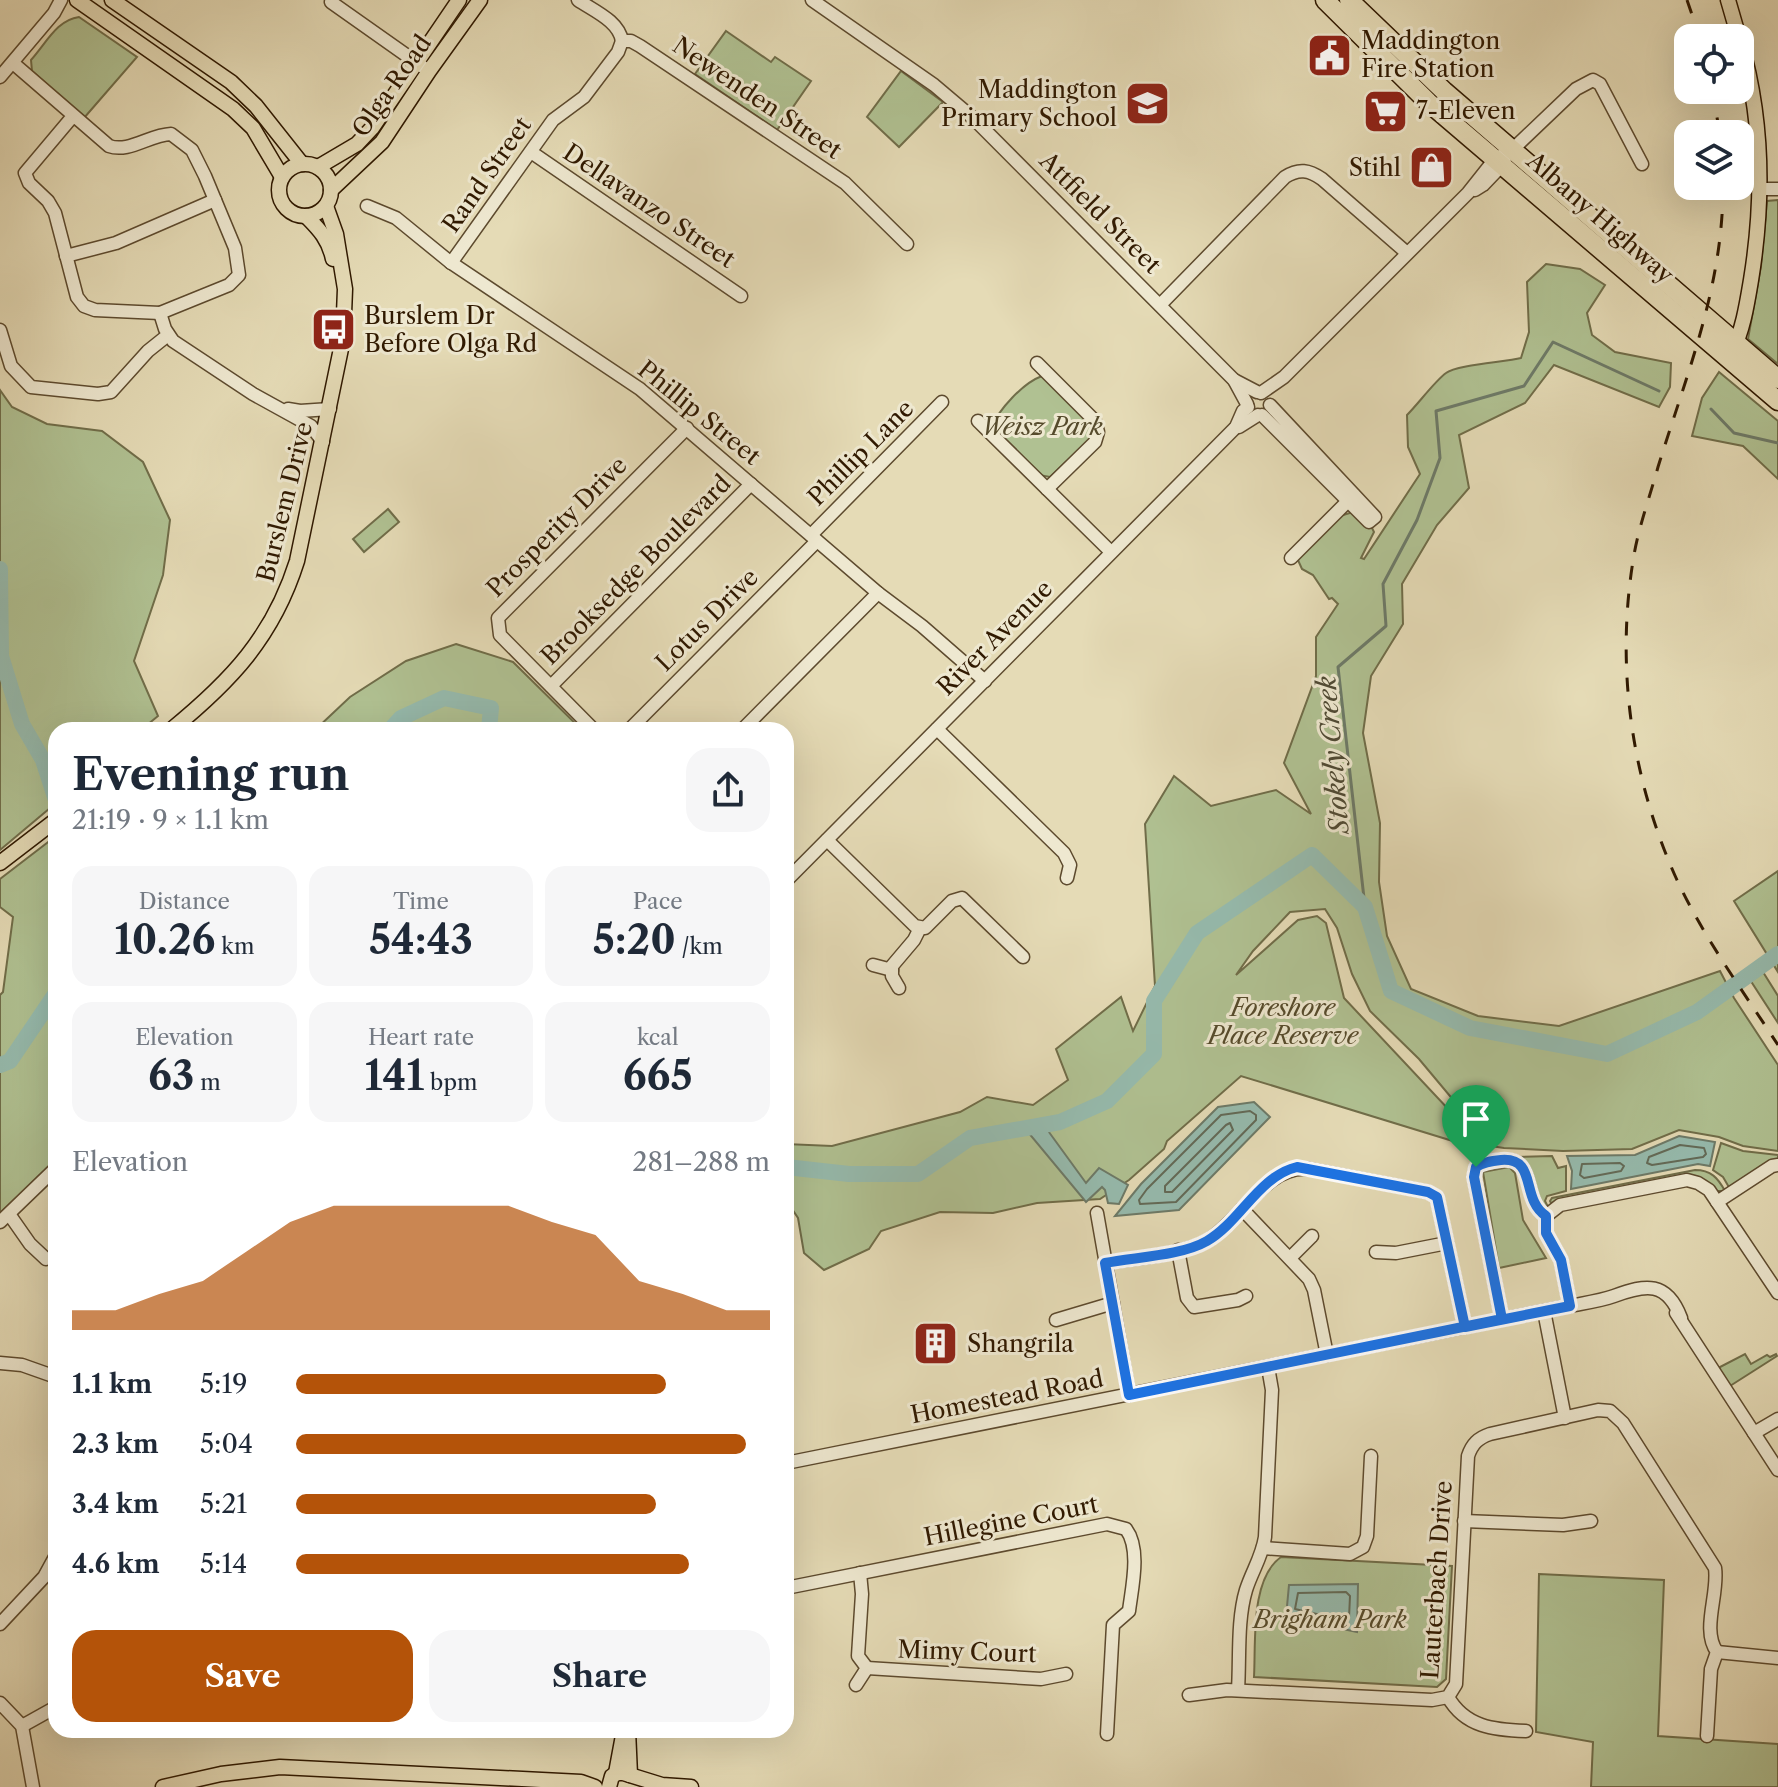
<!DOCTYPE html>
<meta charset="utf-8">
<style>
body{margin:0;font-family:"Libre Caslon Text",serif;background:#f6f6f7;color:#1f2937;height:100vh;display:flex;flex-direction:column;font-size:30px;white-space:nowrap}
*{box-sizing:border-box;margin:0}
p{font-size:26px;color:#747a83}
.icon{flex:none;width:44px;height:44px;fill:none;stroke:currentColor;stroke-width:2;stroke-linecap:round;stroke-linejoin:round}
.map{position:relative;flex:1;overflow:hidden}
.details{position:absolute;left:48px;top:722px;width:746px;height:1016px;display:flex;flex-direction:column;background:#fff;border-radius:24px;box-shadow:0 8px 32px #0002}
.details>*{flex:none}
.fabs{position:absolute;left:1674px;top:24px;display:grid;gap:16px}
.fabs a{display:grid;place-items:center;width:80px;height:80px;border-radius:16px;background:#fff;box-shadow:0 8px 32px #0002;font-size:40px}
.pin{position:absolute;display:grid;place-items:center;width:68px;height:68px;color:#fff;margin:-82px -34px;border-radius:50% 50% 50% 0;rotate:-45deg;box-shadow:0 0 8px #0007}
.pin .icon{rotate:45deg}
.round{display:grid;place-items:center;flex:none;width:84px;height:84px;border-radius:24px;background:#f6f6f7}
.head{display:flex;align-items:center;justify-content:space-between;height:136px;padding:0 24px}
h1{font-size:44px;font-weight:800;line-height:60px}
.metrics{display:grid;grid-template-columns:repeat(3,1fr);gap:12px;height:136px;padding:8px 24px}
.metrics div{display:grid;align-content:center;border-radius:20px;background:#f6f6f7;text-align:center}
.metrics b{font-size:40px;font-weight:800}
.metrics small{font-size:22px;font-weight:400}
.metrics p{font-size:22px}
.chart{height:224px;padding:16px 24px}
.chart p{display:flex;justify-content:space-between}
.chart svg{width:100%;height:144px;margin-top:8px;fill:#b45309;opacity:.7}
.action{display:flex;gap:16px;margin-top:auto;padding:16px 24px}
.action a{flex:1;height:92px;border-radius:24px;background:#b45309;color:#fff;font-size:32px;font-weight:800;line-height:92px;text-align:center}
.action a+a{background:#f6f6f7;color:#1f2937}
ul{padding:0 24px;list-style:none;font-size:26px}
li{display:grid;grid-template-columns:128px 96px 1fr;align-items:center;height:60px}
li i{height:20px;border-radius:10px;background:#b45309}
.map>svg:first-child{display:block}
.green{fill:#b0c192;stroke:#706d49;stroke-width:2}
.water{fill:#96bbae;stroke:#6d7a68;stroke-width:2}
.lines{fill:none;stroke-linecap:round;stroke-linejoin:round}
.shore{stroke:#636a57;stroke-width:2}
.stream{stroke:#6d7a68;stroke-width:3}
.river{stroke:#96bbae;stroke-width:16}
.minor-casing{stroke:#5d4a2e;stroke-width:15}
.major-casing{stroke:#301900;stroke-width:17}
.highway-casing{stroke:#301900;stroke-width:21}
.minor{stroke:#eee8d0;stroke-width:12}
.major{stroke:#e5dbb6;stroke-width:14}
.highway{stroke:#e5dbb6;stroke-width:18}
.rail{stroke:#301900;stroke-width:3;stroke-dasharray:14 14;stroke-linecap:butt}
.route-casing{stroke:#fff;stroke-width:16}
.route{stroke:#1a73e8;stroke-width:10}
.labels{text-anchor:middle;stroke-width:6;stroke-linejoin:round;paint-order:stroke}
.poi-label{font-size:24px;fill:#301900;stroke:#eee8d0;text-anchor:start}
.street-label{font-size:24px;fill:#301900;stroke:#eee8d0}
.park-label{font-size:24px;font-style:italic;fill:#564b2c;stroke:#eee8d0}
.water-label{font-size:26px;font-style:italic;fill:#4f4a34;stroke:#eee8d0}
</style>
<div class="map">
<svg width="1778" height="1787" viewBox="0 0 1778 1787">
<rect width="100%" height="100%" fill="#e5dbb6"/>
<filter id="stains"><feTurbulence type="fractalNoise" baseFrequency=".0025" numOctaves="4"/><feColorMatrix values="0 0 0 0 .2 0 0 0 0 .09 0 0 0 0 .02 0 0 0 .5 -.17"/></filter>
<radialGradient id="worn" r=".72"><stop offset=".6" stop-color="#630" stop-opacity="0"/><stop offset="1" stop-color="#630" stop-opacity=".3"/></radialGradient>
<g class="green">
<path d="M79,17L137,57L84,118L32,71L31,60C47,42 57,20 79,17Z"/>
<polygon points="726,31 771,62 775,57 811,81 777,130 695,74"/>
<polygon points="901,71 943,102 899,147 867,117"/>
<polygon points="1778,200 1778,364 1748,339 1761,266 1767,201"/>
<path d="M1546,264L1580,269L1605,285L1587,313L1592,335L1615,352L1671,363L1670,387L1659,407L1554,365L1525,403L1459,435L1469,488L1437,525L1402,584L1403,624L1371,676L1363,733L1380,823L1379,882L1387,936L1411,989L1478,1016L1559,1026L1720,971L1734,998L1778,1065V1151L1743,1146L1719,1137L1679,1130L1632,1149L1563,1151L1504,1148L1464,1142L1460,1108L1419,1059L1370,1011L1352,974L1337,928L1325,909L1290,912L1253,951L1236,975L1298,920L1317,916L1326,923L1344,998L1451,1112L1456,1142L1241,1076L1167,1141L1164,1149L1129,1180L1100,1199L1037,1203L993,1213L940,1212L881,1231L869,1249L824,1270L804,1253L798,1218L786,1200V1144L832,1146L960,1112L987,1097L1033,1105L1068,1080L1056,1049L1121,997L1133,1031L1155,986L1145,824L1174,776L1211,806L1276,790L1311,814L1284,763L1316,676V637L1338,604L1332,598L1329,599L1313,575L1302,569L1297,558L1340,516L1353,512L1369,522L1374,532L1361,558L1364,559L1420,474L1408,447L1407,415C1419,403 1434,382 1446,373C1456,365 1504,362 1521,358L1529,332L1527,282Z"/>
<polygon points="1719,372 1778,421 1778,479 1743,446 1692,436 1702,398"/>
<path d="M1042,376L1092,425V437L1050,477L1039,475L991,428C999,409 1023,383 1042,376Z"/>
<polygon points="0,390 12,407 47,424 102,431 143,462 170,520 163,575 134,661 158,716 141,730 56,730 56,803 0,850"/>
<polygon points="388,509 399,522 364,552 353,539"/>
<polygon points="456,644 513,662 582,730 315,730 350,697 406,661"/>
<polygon points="56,836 56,1163 0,1213 0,995 3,992 13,917 0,907 0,879"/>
<polygon points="1778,871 1778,972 1734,901"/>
<polygon points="1758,964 1778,996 1778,1023 1745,972"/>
<polygon points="1721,1143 1743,1151 1778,1155 1778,1163 1730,1189 1723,1177 1713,1170"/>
<polygon points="1552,1156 1558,1168 1566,1166 1566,1191 1547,1196 1545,1201 1548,1207 1541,1208 1515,1157"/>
<polygon points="1509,1167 1515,1173 1523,1220 1546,1258 1499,1268 1483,1172"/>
<path d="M1695,1170C1711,1170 1718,1178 1725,1191H1715L1702,1181L1551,1203L1550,1201L1552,1198Z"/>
<polygon points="1745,1354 1751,1364 1767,1355 1770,1357 1776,1354 1777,1356 1730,1386 1719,1370 1720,1367"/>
<path d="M1281,1557L1452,1566L1446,1679L1437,1687L1254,1677C1256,1642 1250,1579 1281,1557Z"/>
<polygon points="1539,1574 1664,1580 1658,1736 1778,1744 1778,1787 1591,1787 1593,1742 1536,1732"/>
</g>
<g class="water">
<polygon points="1254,1102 1270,1117 1179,1210 1115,1216 1141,1184 1218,1107"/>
<polygon points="1046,1128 1086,1183 1099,1168 1128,1185 1119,1204 1108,1203 1105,1190 1102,1187 1086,1202 1027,1131"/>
<polygon points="1679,1136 1715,1142 1710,1166 1698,1164 1571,1189 1572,1171 1567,1156 1635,1155"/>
<polygon points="1358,1584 1357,1632 1286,1617 1289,1585"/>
</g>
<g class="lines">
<g class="shore">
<polygon points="1250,1111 1256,1115 1256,1120 1176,1202 1140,1204 1139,1200 1147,1189 1221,1115"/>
<polygon points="1230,1123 1233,1130 1172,1192 1165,1192 1165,1186 1226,1125"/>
<polygon points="1680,1145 1704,1148 1706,1154 1703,1157 1652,1165 1647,1163 1649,1157"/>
<polygon points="1620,1163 1624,1166 1621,1171 1584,1178 1580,1175 1582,1164"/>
<polygon points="1346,1592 1350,1596 1349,1618 1347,1621 1295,1609 1298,1593"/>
</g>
<g class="stream">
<polyline points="1711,409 1734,433 1778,443"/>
<polyline points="1365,907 1338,667 1386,626 1383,584 1417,520 1440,458 1436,411 1524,386 1553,342 1659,391"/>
</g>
<g class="river">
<polyline points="0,569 1,656 22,724 43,760 56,800"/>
<polyline points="390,730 401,718 444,698 491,708 489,730"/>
<polyline points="0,1065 10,1061 56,993"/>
<polyline points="786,1167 849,1174 918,1174 970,1138 1060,1122 1107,1101 1154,1054 1154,1001 1197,933 1312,855 1365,907 1391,991 1470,1028 1607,1054 1697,1012 1778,954"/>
</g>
<defs>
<g id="minor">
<path d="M578,0C594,11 619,21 622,41"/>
<polyline points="812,0 934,85 973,118 1234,380 1247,404"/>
<polyline points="331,2 423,67"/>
<polyline points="622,41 631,41 640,46 845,183 907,244"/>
<path d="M13,63L109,146C129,153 149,135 171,134L192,150L205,176L235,248L239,275L229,285L160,313L95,310L84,306L77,297L55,213L48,201L29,183L25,173L73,116"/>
<polyline points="0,77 54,13 61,0"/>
<polyline points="531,152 741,296"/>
<polyline points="1759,189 1778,189"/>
<polyline points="1475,190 1483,185 1505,162"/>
<polyline points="367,206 396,218 450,262 640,389 878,593 922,626 985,681"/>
<polyline points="66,256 116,243 215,200"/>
<polyline points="451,263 553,120 584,97 618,52 622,41"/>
<path d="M1160,305L1285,177C1299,168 1309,170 1322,179L1407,253"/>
<polyline points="160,313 165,329 173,341 253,394 311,426 323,442"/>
<polyline points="0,330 11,366 31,387 98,394 111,392 148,351 168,335"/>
<polyline points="1037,363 1095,421 1098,432 1095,442 1047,489"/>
<polyline points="1234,380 1257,392"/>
<polyline points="1261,393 1284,377 1468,193 1495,159 1512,150 1576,89 1593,80 1600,84 1642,164"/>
<polyline points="288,409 300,411 330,409"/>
<polyline points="1262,415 1369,522 1375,517 1270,405"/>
<polyline points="978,421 1111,552"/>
<polyline points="1236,427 1239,427 1258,415"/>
<polyline points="811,535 942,402"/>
<polyline points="1291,558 1354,495"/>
<polyline points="551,686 751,484"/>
<polyline points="937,729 1064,853 1070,865 1067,878"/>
<polyline points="594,730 500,635 498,618 687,428"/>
<polyline points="629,730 817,541"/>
<polyline points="742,730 878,593"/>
<polyline points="827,840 915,926 925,928 952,901 962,898 1023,957"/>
<polyline points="786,881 1236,427 1243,411 1248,407"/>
<polyline points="873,965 892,970"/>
<polyline points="899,988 892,976 892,966 914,940 920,928"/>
<polyline points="1717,1202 1772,1166 1778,1165"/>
<polyline points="1242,1209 1309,1279 1314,1290 1327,1355"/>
<polyline points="1097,1213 1129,1395"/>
<polyline points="9,1214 30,1244 46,1259"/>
<polyline points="0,1222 56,1168"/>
<polyline points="1178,1250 1187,1298 1194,1307 1238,1300 1246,1296"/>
<polyline points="1376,1252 1396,1253 1447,1243"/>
<polyline points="1290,1258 1312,1236"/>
<path d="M1105,1263C1134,1258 1182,1255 1207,1241C1241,1221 1266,1164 1309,1169L1428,1192L1437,1197L1465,1327"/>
<polyline points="1570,1306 1561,1260 1546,1233 1546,1216 1560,1205 1687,1180 1698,1183 1709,1190 1778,1293"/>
<polyline points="1544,1311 1565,1418"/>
<polyline points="1676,1313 1778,1470"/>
<path d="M1502,1319L1474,1177L1476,1167C1484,1162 1491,1161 1501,1160C1538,1157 1520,1198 1546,1216"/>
<polyline points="1056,1320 1113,1303"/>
<polyline points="0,1363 22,1365 56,1377"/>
<polyline points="1754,1433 1778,1419"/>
<path d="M786,1463L1569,1306C1584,1303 1600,1301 1614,1296C1646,1284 1667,1281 1681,1318"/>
<polyline points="1464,1521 1563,1525 1591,1521"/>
<polyline points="1263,1548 1350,1554 1363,1547 1367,1536 1371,1456"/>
<path d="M786,1588L1107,1524L1126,1529C1141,1549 1132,1587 1129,1611L1113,1625L1107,1734"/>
<polyline points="0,1624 44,1577 56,1555"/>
<polyline points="1717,1652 1778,1658"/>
<polyline points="867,1668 1041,1679 1066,1674"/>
<polyline points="856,1685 867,1668 858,1656 862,1594 860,1573"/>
<path d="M1238,1690C1240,1658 1237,1620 1246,1590C1252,1571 1262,1557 1265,1537L1272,1390L1268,1367"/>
<path d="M1189,1695L1227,1690L1432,1700L1448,1697L1456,1684L1468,1456C1472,1444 1478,1438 1490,1434L1598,1410L1610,1411L1623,1423L1715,1568C1719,1594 1701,1630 1717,1652L1711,1669L1707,1736"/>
<path d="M1448,1697C1465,1727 1494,1730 1526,1731"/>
<polyline points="0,1703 22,1726 33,1787"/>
<polyline points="22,1726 56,1707"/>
</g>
<g id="major">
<polyline points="77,0 233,109 253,128 282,177"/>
<polyline points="112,0 231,82 256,106 302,164"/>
<polyline points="1728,0 1739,38"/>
<circle cx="305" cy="190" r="26"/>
<polyline points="318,167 357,144 372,128 459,0"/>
<polyline points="331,190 382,142 429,71 480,0"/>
<path d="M306,216C320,230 329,240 333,259"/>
<path d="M1732,352C1743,330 1747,304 1751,280C1764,200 1763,118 1740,40"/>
<path d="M171,730C231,681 273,637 297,561L343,339L345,289L336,234L326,206"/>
<polyline points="0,863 56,820"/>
<polyline points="628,1730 630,1775"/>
<polyline points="616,1773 624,1730"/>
<polyline points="163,1787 221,1774 280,1767 581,1782 595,1787"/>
<polyline points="609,1787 612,1776 620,1772 662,1785 691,1787"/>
</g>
<g id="highway">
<polyline points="1325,0 1428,102 1778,401"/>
<polyline points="1349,0 1444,91 1778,379"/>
</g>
</defs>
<use href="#minor" class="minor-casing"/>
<use href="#major" class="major-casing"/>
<use href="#highway" class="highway-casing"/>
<use href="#minor" class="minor"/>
<use href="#major" class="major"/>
<use href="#highway" class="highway"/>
<g class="rail">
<polyline points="1687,0 1700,38"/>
<polyline points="1712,90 1720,134"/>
<path d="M1723,186C1723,287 1687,373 1658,467C1650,496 1639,526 1634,555C1615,665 1631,779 1677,880C1704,938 1743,991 1778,1045"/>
</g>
</g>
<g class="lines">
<defs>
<path id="route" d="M1476,1167L1474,1177L1502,1319L1129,1395L1105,1263C1135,1257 1181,1256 1207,1241C1240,1222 1259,1176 1297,1167L1428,1192L1437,1197L1465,1327C1500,1320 1535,1313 1570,1306L1561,1260L1546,1233V1216C1520,1199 1538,1157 1501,1160C1491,1161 1484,1162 1476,1167"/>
</defs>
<use href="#route" class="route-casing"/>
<use href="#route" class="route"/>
</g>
<defs>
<symbol id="civic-square" viewBox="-11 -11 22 22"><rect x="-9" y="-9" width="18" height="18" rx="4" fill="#8f2418" stroke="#eee8d0"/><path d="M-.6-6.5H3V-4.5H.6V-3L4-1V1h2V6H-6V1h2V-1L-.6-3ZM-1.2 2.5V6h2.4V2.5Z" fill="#fff"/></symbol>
<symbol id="school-square" viewBox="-11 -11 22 22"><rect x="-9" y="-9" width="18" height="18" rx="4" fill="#8f2418" stroke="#eee8d0"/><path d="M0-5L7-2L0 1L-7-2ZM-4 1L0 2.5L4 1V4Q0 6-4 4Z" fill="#fff"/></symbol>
<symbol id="supermarket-square" viewBox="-11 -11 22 22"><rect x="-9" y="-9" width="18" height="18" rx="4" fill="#8f2418" stroke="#eee8d0"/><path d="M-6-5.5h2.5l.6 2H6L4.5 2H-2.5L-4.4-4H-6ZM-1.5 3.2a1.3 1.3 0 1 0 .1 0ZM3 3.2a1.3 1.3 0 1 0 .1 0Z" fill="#fff"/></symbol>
<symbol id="shop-square" viewBox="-11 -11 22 22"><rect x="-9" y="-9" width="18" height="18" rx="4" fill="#8f2418" stroke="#eee8d0"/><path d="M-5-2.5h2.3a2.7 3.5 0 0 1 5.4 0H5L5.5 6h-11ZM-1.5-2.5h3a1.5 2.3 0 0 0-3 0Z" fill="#fff"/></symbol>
<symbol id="bus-square" viewBox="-11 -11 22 22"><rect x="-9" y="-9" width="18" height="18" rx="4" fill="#8f2418" stroke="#eee8d0"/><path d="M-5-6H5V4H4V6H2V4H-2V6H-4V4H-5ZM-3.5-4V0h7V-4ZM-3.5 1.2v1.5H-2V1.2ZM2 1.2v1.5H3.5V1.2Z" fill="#fff"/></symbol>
<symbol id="building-square" viewBox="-11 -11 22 22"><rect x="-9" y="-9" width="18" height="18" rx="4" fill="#8f2418" stroke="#eee8d0"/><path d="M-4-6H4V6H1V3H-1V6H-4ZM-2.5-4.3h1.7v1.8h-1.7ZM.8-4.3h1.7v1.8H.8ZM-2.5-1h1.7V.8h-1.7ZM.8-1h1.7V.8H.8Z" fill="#fff"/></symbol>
</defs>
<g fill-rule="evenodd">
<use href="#civic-square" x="1304" y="30" width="51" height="51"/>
<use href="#school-square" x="1122" y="78" width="51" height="51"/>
<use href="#supermarket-square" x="1360" y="86" width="51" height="51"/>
<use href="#shop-square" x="1406" y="142" width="51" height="51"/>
<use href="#bus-square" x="308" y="304" width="51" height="51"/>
<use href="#building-square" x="910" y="1318" width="51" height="51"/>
</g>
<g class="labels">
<g class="poi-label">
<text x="1361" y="49">Maddington<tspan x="1361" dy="28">Fire Station</tspan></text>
<text x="1117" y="98" text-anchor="end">Maddington<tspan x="1117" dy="28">Primary School</tspan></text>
<text x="1416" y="119">7-Eleven</text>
<text x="1401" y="176" text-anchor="end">Stihl</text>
<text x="364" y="324">Burslem Dr<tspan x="364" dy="28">Before Olga Rd</tspan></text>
<text x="967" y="1352">Shangrila</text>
</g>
<g class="street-label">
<text transform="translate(392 86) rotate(-55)" y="8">Olga Road</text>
<text transform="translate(757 98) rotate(34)" y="8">Newenden Street</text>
<text transform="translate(487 175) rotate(-55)" y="8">Rand Street</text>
<text transform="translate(649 206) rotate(34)" y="8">Dellavanzo Street</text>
<text transform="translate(1100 213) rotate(45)" y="8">Attfield Street</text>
<text transform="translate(1600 218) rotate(41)" y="8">Albany Highway</text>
<text transform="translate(699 413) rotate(39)" y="8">Phillip Street</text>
<text transform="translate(861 453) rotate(-45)" y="8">Phillip Lane</text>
<text transform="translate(285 502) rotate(-76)" y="8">Burslem Drive</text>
<text transform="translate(557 527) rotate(-45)" y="8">Prosperity Drive</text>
<text transform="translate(636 570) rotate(-45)" y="8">Brooksedge Boulevard</text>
<text transform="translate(707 620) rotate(-45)" y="8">Lotus Drive</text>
<text transform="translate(995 638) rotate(-45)" y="8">River Avenue</text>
<text transform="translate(1007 1397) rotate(-11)" y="8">Homestead Road</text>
<text transform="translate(1011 1521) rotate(-11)" y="8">Hillegine Court</text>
<text transform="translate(1437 1580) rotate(-86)" y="8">Lauterbach Drive</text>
<text transform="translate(967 1652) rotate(2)" y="8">Mimy Court</text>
</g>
<g class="park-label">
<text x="1042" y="435">Weisz Park</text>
<text x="1283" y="1016">Foreshore<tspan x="1283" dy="28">Place Reserve</tspan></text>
<text x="1330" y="1628">Brigham Park</text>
</g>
<g class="water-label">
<text transform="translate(1333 755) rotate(-95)" y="9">Stokely Creek</text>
</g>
</g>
<rect width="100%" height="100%" filter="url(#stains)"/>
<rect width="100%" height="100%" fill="url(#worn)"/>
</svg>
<div class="fabs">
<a><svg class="icon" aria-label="locate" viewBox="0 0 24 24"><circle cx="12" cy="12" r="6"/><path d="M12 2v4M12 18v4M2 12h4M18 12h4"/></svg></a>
<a><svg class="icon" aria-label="layers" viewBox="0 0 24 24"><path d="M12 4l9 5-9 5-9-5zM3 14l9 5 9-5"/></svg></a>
</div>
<div class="pin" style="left:1476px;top:1167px;background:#1e9e55"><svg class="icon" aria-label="arrive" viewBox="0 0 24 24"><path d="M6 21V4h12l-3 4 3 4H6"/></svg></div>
<section class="details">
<div class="head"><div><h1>Evening run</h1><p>21:19 · 9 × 1.1 km</p></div><a class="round"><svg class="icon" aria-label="share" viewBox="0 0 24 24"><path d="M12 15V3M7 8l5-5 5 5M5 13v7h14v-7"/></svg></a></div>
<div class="metrics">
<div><p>Distance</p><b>10.26<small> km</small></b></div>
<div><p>Time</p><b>54:43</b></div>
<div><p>Pace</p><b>5:20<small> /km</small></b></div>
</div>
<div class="metrics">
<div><p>Elevation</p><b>63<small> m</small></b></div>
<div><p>Heart rate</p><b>141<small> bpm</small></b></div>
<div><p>kcal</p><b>665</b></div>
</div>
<div class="chart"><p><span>Elevation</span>281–288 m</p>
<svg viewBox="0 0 160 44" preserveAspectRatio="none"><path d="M0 44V38L10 38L20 33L30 29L40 20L50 11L60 6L70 6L80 6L90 6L100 6L110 11L120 15L130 29L140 33L150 38L160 38V44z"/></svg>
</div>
<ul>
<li><b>1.1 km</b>5:19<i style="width:78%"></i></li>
<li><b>2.3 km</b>5:04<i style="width:95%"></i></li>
<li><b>3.4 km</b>5:21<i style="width:76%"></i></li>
<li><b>4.6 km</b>5:14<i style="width:83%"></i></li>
</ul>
<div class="action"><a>Save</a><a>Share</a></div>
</section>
</div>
